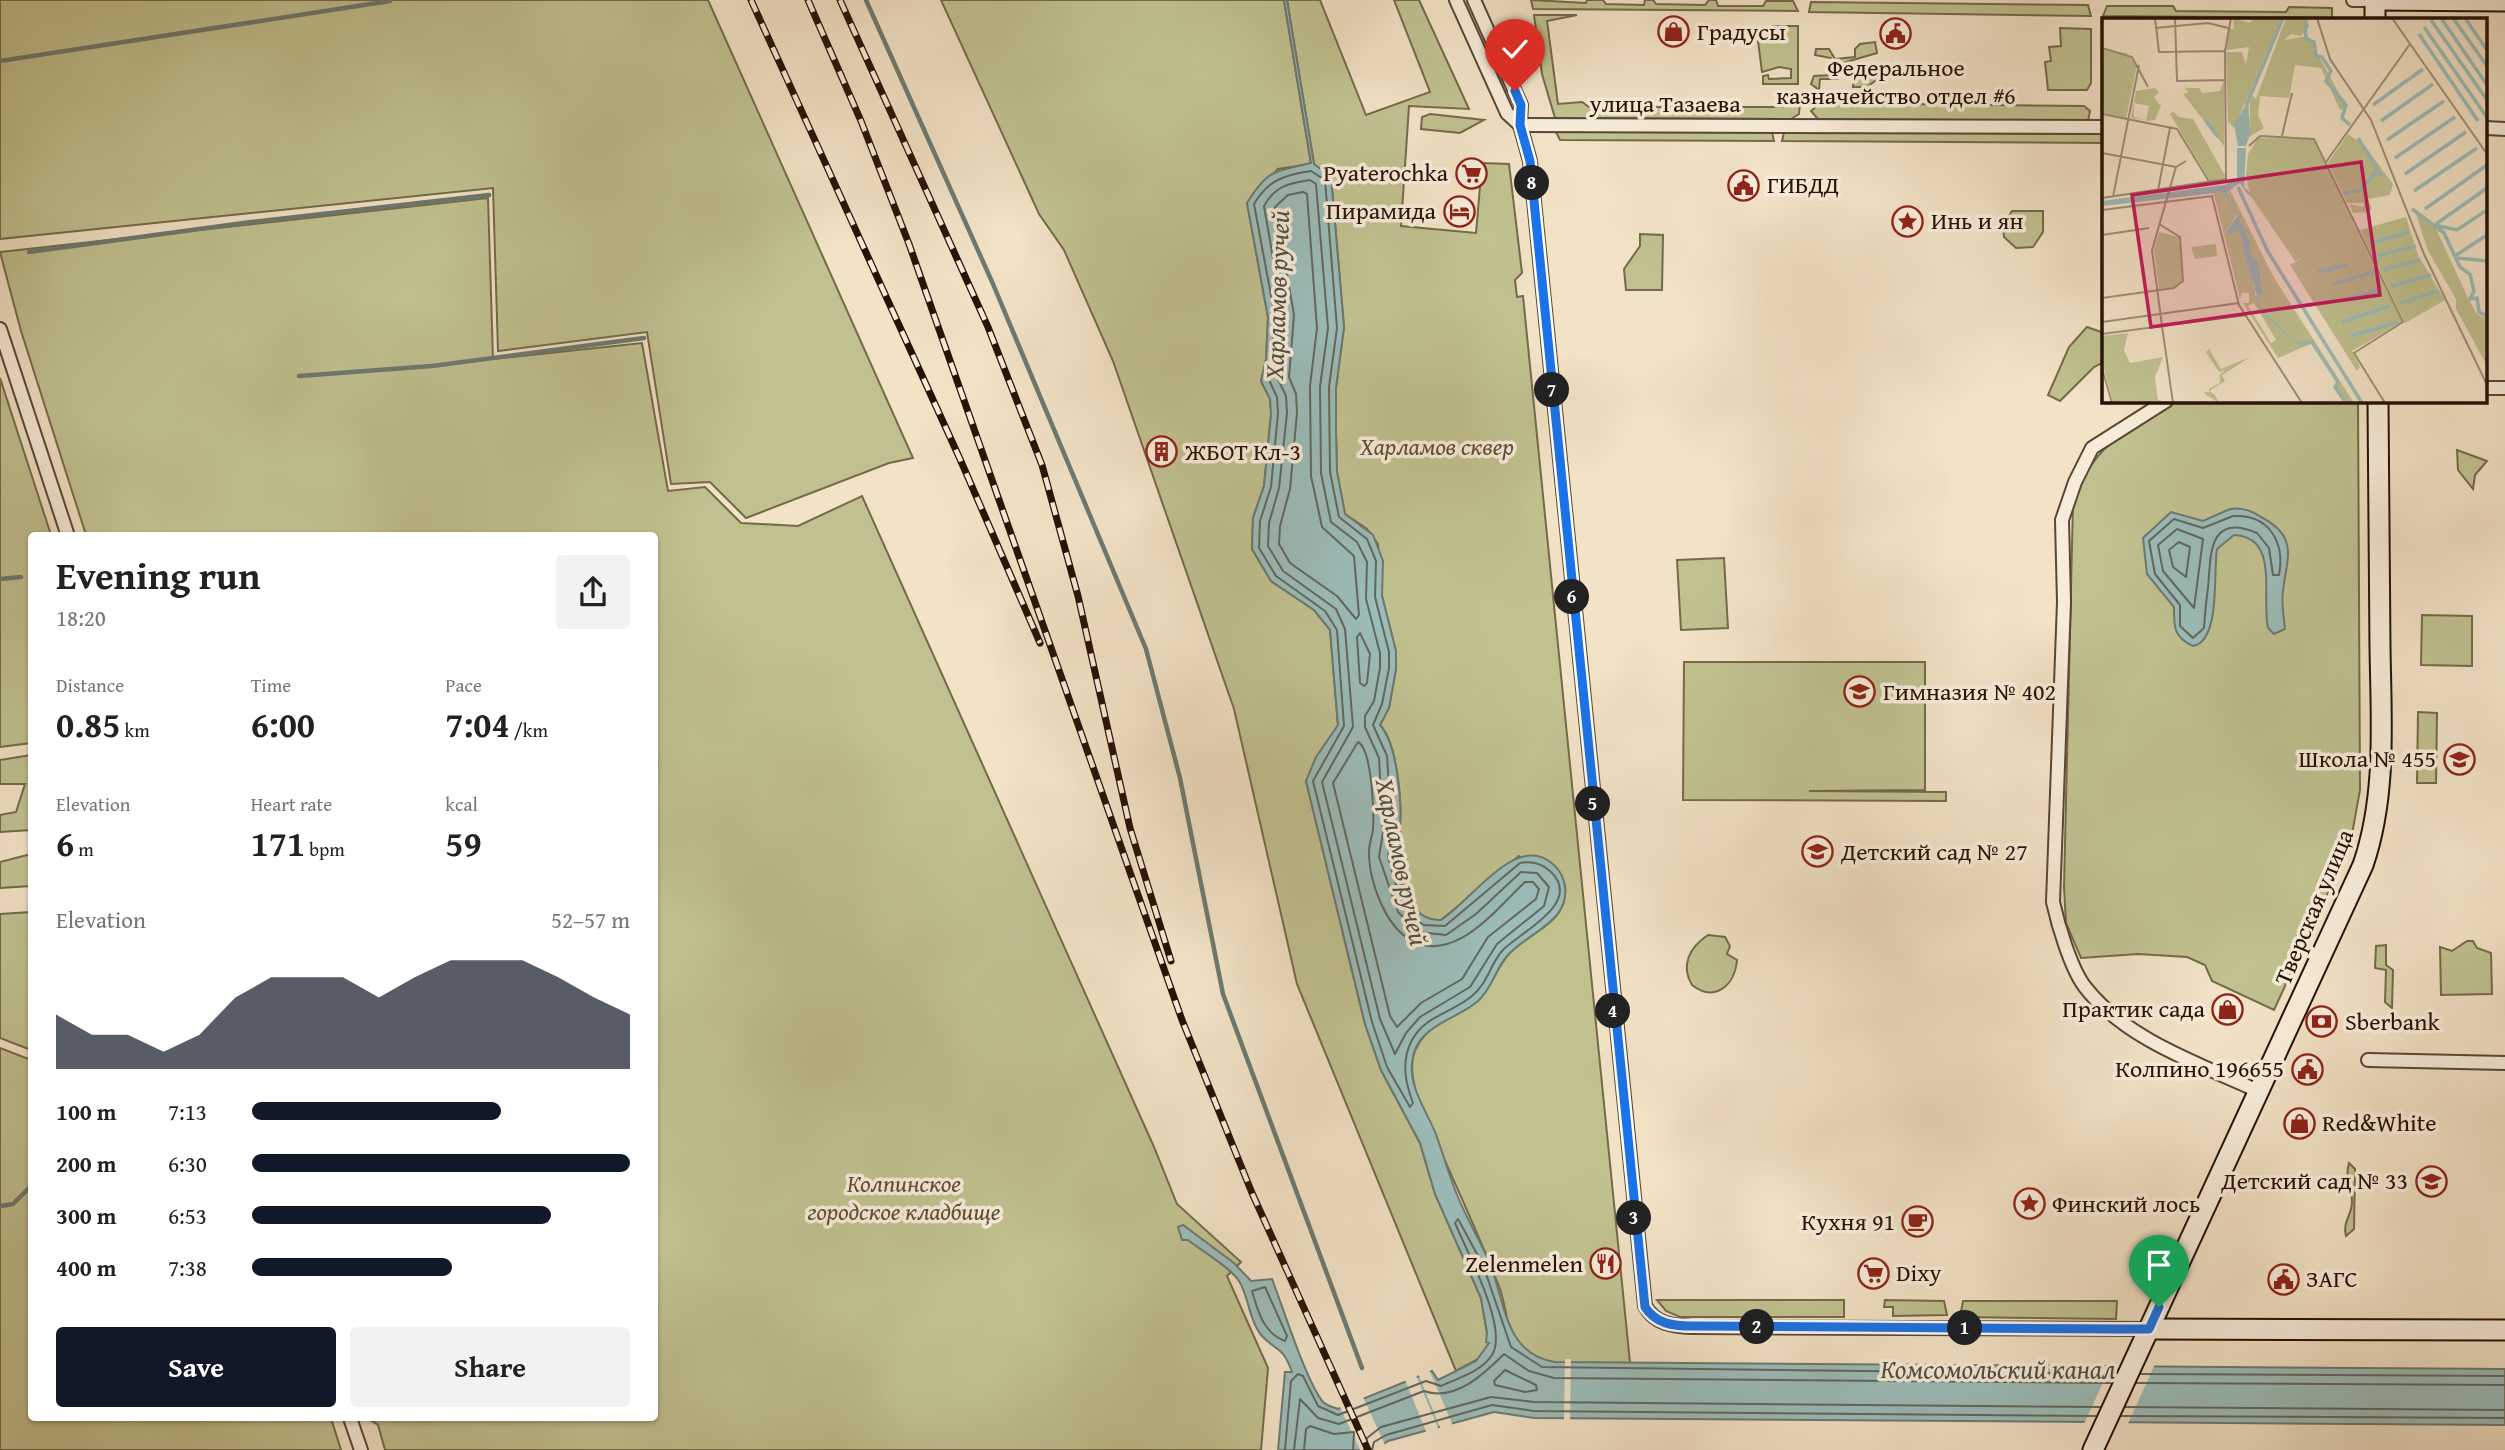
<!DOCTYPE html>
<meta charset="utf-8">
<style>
body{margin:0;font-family:"Gentium Book Plus",serif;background:#f2f2f2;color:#222;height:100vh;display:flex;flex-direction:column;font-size:26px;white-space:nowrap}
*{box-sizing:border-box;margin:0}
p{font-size:23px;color:#767676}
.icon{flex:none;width:38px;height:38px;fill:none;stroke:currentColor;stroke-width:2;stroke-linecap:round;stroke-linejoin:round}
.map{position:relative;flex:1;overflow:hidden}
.drawer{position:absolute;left:28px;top:532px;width:630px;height:889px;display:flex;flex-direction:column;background:#fff;border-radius:7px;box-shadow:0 2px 5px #0004}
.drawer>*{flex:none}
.pin{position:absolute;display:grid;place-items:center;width:60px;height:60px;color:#fff;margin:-72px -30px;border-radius:50% 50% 50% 0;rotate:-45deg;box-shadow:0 0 7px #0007}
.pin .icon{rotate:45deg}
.km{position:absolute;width:35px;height:35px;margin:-18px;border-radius:50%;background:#222;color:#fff;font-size:19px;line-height:35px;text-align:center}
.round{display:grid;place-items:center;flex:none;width:74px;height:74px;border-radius:7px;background:#f2f2f2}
.overview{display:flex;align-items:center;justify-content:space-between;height:119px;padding:0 28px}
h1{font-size:38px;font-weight:600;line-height:52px}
.metrics{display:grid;grid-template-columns:repeat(3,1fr);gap:10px;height:119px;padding:7px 28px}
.metrics div{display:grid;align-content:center}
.metrics b{font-size:35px;font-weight:600}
.metrics small{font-size:19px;font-weight:400}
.metrics p{font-size:19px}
.chart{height:196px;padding:14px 28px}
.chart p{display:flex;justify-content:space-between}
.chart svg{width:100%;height:126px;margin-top:7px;fill:#111827;opacity:.7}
.button{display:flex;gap:14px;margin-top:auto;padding:14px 28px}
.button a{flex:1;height:80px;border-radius:7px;background:#111827;color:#fff;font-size:28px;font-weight:600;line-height:80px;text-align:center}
.button a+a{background:#f2f2f2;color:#222}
ul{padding:0 28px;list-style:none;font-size:23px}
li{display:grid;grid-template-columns:112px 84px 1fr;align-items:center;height:52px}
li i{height:18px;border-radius:9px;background:#111827}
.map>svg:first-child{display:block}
.green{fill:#c1c190;stroke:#746a4a;stroke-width:2}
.water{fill:#9cbdba;stroke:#6d7971;stroke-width:2}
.pier{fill:#f2e2c6}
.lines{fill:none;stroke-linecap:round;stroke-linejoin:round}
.shore{stroke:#61685f;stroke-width:2}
.stream{stroke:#6d7971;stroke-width:4.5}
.street-casing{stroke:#594634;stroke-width:16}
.secondary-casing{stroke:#261204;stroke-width:23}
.street{stroke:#f7ecda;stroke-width:12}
.secondary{stroke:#f7ecda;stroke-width:19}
.rail-casing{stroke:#261204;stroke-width:7}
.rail{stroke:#f7ecda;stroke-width:4.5;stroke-dasharray:13;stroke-linecap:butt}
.route-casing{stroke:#fff;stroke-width:14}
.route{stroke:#1a73e8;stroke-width:9}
.labels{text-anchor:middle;stroke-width:7;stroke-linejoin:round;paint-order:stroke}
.poi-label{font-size:24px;fill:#261204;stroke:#f7ecda;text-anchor:start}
.street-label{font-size:24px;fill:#261204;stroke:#f7ecda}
.park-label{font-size:24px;font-style:italic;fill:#5c4f35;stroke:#f7ecda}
.water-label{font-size:26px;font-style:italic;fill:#4f4e44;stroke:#f7ecda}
.inset-river{fill:none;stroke:#9cbdba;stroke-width:3.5}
.inset-road{fill:none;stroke:#a08f78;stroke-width:2}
.view{fill:#c2185b;fill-opacity:0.15;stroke:#c2185b;stroke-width:3.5}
.inset-edge{fill:none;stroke:#261204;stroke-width:3.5}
</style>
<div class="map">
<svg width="2505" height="1450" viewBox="0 0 2505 1450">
<rect width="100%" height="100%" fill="#f2e2c6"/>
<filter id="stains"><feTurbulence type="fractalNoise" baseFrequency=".00286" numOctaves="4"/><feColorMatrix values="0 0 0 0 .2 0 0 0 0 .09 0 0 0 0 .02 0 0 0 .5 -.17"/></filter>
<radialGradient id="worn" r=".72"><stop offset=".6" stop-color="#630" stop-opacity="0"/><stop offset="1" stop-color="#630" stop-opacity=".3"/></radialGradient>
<g class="green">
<polygon points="0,0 708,0 913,458 889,463 746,518 710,482 671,484 647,332 498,351 493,188 0,239"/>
<polygon points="941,0 1284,0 1311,164 1278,169 1247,203 1268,317 1266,360 1261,381 1270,399 1271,414 1264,486 1253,518 1252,549 1271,581 1314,610 1330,630 1338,725 1306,781 1365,1024 1381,1070 1420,1143 1435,1194 1481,1298 1489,1345 1480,1358 1456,1371 1297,984 1234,709 1113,361 1064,250 1039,214"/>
<path d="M1287,0H1320L1366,115L1430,92L1394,0H1419L1469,109L1409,106L1401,226L1476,233L1482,163L1509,164L1522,273L1515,280L1517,297L1523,296L1630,1363C1597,1363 1543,1373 1518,1344C1506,1330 1506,1305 1500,1289C1475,1224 1444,1162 1418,1098C1413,1083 1409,1066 1415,1051C1427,1022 1453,1020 1475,1003C1491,990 1495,970 1508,955C1522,939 1544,931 1557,915C1564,906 1566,895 1565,885L1519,856L1441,920C1410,922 1399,881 1395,856C1394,849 1398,842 1399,835C1403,809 1398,744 1380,725L1389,708L1396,669L1392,636L1382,596L1378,544L1367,529L1345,514L1337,472L1336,432V388L1344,327L1331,177L1314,164Z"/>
<polygon points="1531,0 1586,3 1587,0 1603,0 1606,4 1644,5 1645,0 1653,0 1656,4 1705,5 1709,0 1716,0 1718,6 1763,6 1766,1 1793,1 1798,11 1533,9"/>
<polygon points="1811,2 2088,5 2091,16 1809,12"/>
<polygon points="2107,6 2173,6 2176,11 2286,12 2289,7 2332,8 2332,18 2103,16"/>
<polygon points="1534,15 1577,15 1547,21 1558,104 1582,102 1589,107 1783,107 1794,99 1800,103 1799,114 1791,119 1555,118 1542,74"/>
<polygon points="1773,26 1798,26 1798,84 1763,84 1763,76 1768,75 1769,79 1791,78 1791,69 1779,67 1762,72 1758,41 1771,39"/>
<polygon points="2060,28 2091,29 2091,83 2087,90 2048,90 2045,62 2051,61 2049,47 2061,46"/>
<polygon points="1875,42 1877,53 1846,62 1838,79 1820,79 1819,90 1811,84 1814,76 1832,75 1831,58 1815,55 1816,49 1829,49 1835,59 1855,57 1855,49 1860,44"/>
<polygon points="1876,70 1879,78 1867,87 1853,87 1854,74"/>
<polygon points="1820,103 2084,106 2090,111 2088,121 1818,119 1811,111"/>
<polygon points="1430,114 1484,120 1460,133 1421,129 1422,117"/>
<polygon points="1556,132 1772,132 1774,141 1560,140"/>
<polygon points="1784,132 2104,134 2104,143 1782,141"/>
<polygon points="488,198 493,359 642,343 668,491 705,487 741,523 798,526 862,496 1154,1147 1177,1204 1241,1262 1227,1276 1268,1368 1261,1450 385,1450 378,1425 367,1418 654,1418 654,536 86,535 21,331 0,252"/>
<polygon points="2012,211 2043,211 2043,232 2033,247 2016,248 2004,237 2003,225"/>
<polygon points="1640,234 1663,235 1662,290 1626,290 1624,269 1640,246"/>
<polygon points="2087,327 2104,333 2104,362 2094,367 2060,401 2048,395 2069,347"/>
<polygon points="0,378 51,535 32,536 31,743 0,747"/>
<path d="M2176,401H2358L2360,790L2350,845L2274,1010L2212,981L2205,965L2187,957L2138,954L2081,958L2066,923L2064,887L2073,503C2091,446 2127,429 2176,401Z"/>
<polygon points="2457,450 2487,461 2475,475 2473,489 2458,470"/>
<polygon points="1724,558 1728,628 1681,630 1677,560"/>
<polygon points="2422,615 2472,616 2472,666 2421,665"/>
<polygon points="1684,662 1925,662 1925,790 1809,791 1946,792 1946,801 1683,800"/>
<polygon points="2418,712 2437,713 2436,783 2417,783"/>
<polygon points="31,755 31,830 0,832 0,815 16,812 25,784 0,784 0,760"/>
<polygon points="31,854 31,886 0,888 0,862"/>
<polygon points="31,912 32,912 31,1050 0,1038 0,914"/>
<path d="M1708,935L1725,937L1730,946L1727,954L1737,960C1735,985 1715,1003 1692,985C1680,965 1690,947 1708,935Z"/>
<polygon points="2467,941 2473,941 2477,948 2491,953 2492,994 2441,995 2440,947 2452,951"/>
<polygon points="2386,945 2386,965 2393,970 2392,1008 2385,1002 2386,970 2375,968 2376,946"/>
<polygon points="0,1048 31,1060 32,1418 331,1418 341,1450 0,1450"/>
<path d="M2349,1163L2355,1169L2354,1229L2346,1236C2342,1223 2352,1215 2352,1202C2352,1186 2344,1179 2349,1163Z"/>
<polygon points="1657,1300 1844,1300 1844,1317 1680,1317 1666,1311"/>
<polygon points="1885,1300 1944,1301 1947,1315 1893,1316 1893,1307 1884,1307"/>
<polygon points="1963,1301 2117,1301 2116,1319 1960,1317"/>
</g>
<g class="water">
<path d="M1284,0H1287L1314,164L1331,177L1344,327L1336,388V432L1337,472L1345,514L1373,535L1383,561L1382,596L1396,651V669L1389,708L1380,725C1398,745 1403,808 1399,835C1398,842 1394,849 1395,856C1399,881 1410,922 1441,920C1470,902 1513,836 1549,861C1556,866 1562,872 1564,882C1574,921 1526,933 1507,956C1495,970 1492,988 1478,1001C1455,1021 1415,1025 1412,1063C1409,1087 1426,1110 1435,1132C1442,1150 1447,1169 1454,1187C1463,1212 1477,1235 1488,1259C1506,1300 1503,1354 1555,1362L2505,1369V1425L1534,1418L1494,1412L1388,1441L1375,1450H1278L1285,1372H1292C1283,1346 1277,1352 1262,1336C1249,1321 1249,1297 1239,1281C1231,1268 1202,1251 1188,1240H1182L1178,1227L1183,1225L1234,1263L1251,1281L1272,1279C1283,1307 1306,1381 1323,1402C1327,1406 1333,1407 1338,1409L1432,1371L1438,1380L1476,1361L1489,1343L1486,1342L1487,1332L1481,1298L1435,1194L1420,1143L1381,1070L1365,1024L1306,781L1316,757L1338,725L1330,630L1314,610L1271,581L1252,549L1253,518L1264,486L1271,414L1270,399L1261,381L1266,360L1268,317L1247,203C1268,169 1274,172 1311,163Z"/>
<path d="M2230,509C2241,507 2252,511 2261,517C2299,537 2287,557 2283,591C2281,603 2284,617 2285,629L2274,634L2268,628C2261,596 2280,537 2234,535L2217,549C2213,572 2221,641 2193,646C2173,637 2174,626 2174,607L2147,574L2143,538L2171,512L2203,521Z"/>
</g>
<g class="pier">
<polygon points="1565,1359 1571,1359 1570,1422 1564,1422"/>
<polygon points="2112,1363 2155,1364 2127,1426 2083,1426"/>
<polygon points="1429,1369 1453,1426 1441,1430 1418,1373"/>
<polygon points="1415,1373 1439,1430 1427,1434 1404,1377"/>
<polygon points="1362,1395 1386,1447 1382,1450 1360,1450 1339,1405"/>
</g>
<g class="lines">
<g class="shore">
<path d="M1311,171L1325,180L1337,328L1329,387L1330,472L1339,517L1367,539L1376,561L1375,597L1389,652V668L1382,704L1373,725L1387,756L1392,833L1388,857L1399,896L1412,918L1424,925L1445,926L1520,863C1531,861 1541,863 1550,871C1585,903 1518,933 1502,951C1490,965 1487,984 1472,996C1452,1013 1426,1015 1412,1040C1401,1061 1405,1082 1413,1103L1410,1107L1387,1067L1372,1022L1313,781L1344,726L1337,630L1325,611L1276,576L1259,548L1260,521L1271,487L1278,413L1277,397L1269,380L1275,317L1254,204C1268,180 1284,175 1311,171Z"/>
<path d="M1310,180L1316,184L1328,328L1320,387L1321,473L1331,522L1357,542L1367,562L1366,599L1380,653V668L1374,701L1365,716V727L1379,758L1383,832L1379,857L1398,912L1418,932L1446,935L1476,914L1521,872L1537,873L1549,887L1544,906L1497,944L1470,987L1420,1017L1406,1033L1395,1054L1380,1019L1322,782L1353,727L1345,629L1336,609L1283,571L1268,546L1269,523L1279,488L1287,413L1286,396L1278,379L1283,316L1264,206C1275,186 1289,183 1310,180Z"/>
<polygon points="1303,192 1307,194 1317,328 1310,386 1311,476 1322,527 1354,556 1359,615 1356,619 1337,596 1290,563 1279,544 1280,526 1290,489 1297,413 1296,394 1289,377 1294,315 1275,207 1288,195"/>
<path d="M2233,516C2270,514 2285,543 2279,575H2273L2269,548L2257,533C2207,511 2211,558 2208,588C2206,601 2205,614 2204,628L2193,638L2180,626V605L2155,574L2149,541L2174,519L2203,528Z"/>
<polygon points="2177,529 2203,539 2194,608 2163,571 2158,545"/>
<polygon points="2179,542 2190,547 2186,577 2173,567 2169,550"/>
<polygon points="1360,633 1370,654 1367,683 1364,686 1360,683 1357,637"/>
<path d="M1358,742C1372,749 1374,813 1373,829C1372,838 1368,846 1369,856C1370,882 1384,921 1406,937C1451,969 1495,910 1525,882H1533L1539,889L1536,899L1488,937L1462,979L1421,1003L1397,1027L1390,1016L1333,783Z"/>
<path d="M1265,1287L1287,1336L1285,1341C1263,1333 1258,1311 1252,1291Z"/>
<polygon points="1505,1370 1536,1385 1537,1390 1525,1392 1495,1385 1494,1381"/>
<polyline points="2141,1374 2505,1376"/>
<polyline points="2136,1383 2505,1385"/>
<polyline points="2125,1407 2505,1410"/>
<polyline points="2121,1416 2505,1418"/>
<path d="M1285,1450L1291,1381L1298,1374L1303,1376L1318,1406L1338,1415L1426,1381L1441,1386C1458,1378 1481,1372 1492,1355C1509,1329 1467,1252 1455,1223L1458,1219L1483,1265L1511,1347L1542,1367L2116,1374"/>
<path d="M1294,1450L1300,1399L1318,1418L1339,1424L1424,1391C1455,1402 1484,1374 1504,1354L1529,1371L1554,1378L2112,1383"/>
<polyline points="1304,1450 1306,1429 1310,1426 1334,1434 1354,1432 1353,1450"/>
<polyline points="1364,1450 1367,1438 1381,1427 1491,1397 1534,1402 2100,1407"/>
<polyline points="1372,1450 1374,1442 1386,1435 1492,1405 1534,1411 2096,1416"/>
</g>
<g class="stream">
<polyline points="866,0 993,284 1146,649 1180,778 1223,994 1362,1368"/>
<polyline points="0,61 390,1"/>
<polyline points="29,252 251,222 489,195"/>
<polyline points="299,376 432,366 644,338"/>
<polyline points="0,579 21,577"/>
<polyline points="0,1206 13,1204 32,1185"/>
</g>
<defs>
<g id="street">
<polyline points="1456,0 1507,113 1520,125"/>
<path d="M1474,0L1521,105L1520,125L1530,161L1645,1306C1655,1324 1673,1326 1692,1327L2149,1329"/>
<polyline points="2353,0 2375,0"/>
<polyline points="1520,125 2104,127"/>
<polyline points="2486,128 2505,129"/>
<polyline points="0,329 68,536"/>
<polyline points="2486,388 2505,388"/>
<path d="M2166,401L2092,448L2075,482L2062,520L2064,602L2053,902C2058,925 2071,969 2085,987C2126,1040 2200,1064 2258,1091"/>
<polyline points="2368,1060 2505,1063"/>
<polyline points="350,1418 361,1450"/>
</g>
<g id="secondary">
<polyline points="2375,0 2505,1"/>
<polyline points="2375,19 2375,0"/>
<polyline points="2149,1329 2505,1330"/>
<path d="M2093,1450L2363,865C2387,795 2381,721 2380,647C2379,565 2379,483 2378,401"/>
</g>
</defs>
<use href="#street" class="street-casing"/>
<use href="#secondary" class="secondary-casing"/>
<use href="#street" class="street"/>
<use href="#secondary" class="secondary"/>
<defs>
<g id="rail">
<polyline points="751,0 960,459 1040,643"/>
<polyline points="808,0 861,121 909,244 1182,1020 1252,1193 1368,1450"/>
<polyline points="840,0 988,327 1042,465 1078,596 1130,828 1171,961"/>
</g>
</defs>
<use href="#rail" class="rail-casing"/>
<use href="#rail" class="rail"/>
</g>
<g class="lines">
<defs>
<path id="route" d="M1515,91L1521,105L1520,125L1530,161L1645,1307C1656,1324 1673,1326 1692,1326L2117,1329H2149L2159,1307"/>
</defs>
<use href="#route" class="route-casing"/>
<use href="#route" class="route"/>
</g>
<defs>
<symbol id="shop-ring" viewBox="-11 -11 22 22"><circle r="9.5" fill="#f7ecda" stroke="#8f2418" stroke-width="1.5"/><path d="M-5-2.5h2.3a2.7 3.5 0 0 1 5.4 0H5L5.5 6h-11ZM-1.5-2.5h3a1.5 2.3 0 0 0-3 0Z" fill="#8f2418"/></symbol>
<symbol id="civic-ring" viewBox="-11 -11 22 22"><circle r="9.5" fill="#f7ecda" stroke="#8f2418" stroke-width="1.5"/><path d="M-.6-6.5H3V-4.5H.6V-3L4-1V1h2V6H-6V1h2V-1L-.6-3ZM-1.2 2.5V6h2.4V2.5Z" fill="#8f2418"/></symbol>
<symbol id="supermarket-ring" viewBox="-11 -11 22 22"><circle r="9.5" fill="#f7ecda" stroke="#8f2418" stroke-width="1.5"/><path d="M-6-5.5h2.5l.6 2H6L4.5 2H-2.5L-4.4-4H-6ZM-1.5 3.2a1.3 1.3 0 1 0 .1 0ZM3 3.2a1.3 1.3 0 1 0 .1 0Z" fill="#8f2418"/></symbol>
<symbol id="hotel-ring" viewBox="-11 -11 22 22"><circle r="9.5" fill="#f7ecda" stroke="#8f2418" stroke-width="1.5"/><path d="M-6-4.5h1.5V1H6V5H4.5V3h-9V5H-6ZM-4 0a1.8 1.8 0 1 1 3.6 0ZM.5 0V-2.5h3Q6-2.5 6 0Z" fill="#8f2418"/></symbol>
<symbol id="sight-ring" viewBox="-11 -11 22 22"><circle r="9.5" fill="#f7ecda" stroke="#8f2418" stroke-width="1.5"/><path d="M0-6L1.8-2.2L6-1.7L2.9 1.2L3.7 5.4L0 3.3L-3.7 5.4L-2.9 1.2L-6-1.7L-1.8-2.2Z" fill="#8f2418"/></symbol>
<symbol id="building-ring" viewBox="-11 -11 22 22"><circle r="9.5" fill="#f7ecda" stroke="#8f2418" stroke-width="1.5"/><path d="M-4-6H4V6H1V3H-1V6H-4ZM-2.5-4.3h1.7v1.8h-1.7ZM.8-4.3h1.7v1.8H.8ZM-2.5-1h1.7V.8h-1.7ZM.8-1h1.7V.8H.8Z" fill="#8f2418"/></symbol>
<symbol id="school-ring" viewBox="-11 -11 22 22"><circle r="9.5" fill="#f7ecda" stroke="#8f2418" stroke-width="1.5"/><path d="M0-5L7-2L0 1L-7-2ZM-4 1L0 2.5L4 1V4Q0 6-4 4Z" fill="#8f2418"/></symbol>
<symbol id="bank-ring" viewBox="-11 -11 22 22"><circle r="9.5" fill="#f7ecda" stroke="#8f2418" stroke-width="1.5"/><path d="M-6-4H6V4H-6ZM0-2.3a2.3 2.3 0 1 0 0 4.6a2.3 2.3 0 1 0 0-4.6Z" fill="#8f2418"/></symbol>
<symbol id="cafe-ring" viewBox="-11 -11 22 22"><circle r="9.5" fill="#f7ecda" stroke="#8f2418" stroke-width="1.5"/><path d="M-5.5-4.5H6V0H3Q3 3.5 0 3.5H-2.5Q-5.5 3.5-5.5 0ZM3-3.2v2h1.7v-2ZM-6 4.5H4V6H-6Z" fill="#8f2418"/></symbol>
<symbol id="restaurant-ring" viewBox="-11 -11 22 22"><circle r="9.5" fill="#f7ecda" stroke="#8f2418" stroke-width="1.5"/><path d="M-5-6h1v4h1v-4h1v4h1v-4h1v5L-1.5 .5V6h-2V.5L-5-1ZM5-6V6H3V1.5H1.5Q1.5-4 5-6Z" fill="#8f2418"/></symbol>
</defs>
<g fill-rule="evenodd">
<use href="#shop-ring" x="1656" y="14" width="35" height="35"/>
<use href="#civic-ring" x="1878" y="16" width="35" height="35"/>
<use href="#supermarket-ring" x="1454" y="156" width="35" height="35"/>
<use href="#civic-ring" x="1726" y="168" width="35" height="35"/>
<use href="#hotel-ring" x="1442" y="194" width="35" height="35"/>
<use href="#sight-ring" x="1890" y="204" width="35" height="35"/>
<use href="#building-ring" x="1144" y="434" width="35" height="35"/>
<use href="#school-ring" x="1842" y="674" width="35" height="35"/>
<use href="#school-ring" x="2442" y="742" width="35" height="35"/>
<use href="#school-ring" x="1800" y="834" width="35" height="35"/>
<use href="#shop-ring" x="2210" y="992" width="35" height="35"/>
<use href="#bank-ring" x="2304" y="1004" width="35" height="35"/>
<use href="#civic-ring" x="2290" y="1052" width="35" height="35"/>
<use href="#shop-ring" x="2282" y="1106" width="35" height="35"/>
<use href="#school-ring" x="2414" y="1164" width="35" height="35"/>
<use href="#sight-ring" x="2012" y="1186" width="35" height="35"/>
<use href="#cafe-ring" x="1900" y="1204" width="35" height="35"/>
<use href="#restaurant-ring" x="1588" y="1246" width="35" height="35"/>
<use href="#supermarket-ring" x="1856" y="1256" width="35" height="35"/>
<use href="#civic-ring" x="2266" y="1262" width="35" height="35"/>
</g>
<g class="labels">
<g class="poi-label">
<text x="1697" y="40">Градусы</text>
<text x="1896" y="76" text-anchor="middle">Федеральное<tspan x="1896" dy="28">казначейство отдел #6</tspan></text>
<text x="1448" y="181" text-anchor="end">Pyaterochka</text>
<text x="1767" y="193">ГИБДД</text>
<text x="1436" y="219" text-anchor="end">Пирамида</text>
<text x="1931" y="229">Инь и ян</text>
<text x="1185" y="460">ЖБОТ Кл-3</text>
<text x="1883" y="700">Гимназия № 402</text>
<text x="2436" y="767" text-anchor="end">Школа № 455</text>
<text x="1841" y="860">Детский сад № 27</text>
<text x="2205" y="1017" text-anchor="end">Практик сада</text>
<text x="2345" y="1030">Sberbank</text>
<text x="2284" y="1077" text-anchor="end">Колпино 196655</text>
<text x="2322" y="1131">Red&amp;White</text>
<text x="2408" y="1189" text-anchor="end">Детский сад № 33</text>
<text x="2052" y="1212">Финский лось</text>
<text x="1895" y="1230" text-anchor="end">Кухня 91</text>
<text x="1583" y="1272" text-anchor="end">Zelenmelen</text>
<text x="1896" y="1281">Dixy</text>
<text x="2306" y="1287">ЗАГС</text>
</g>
<g class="street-label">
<text x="1665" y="112">улица Тазаева</text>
<text transform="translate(2314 907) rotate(-67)" y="8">Тверская улица</text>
</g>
<g class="park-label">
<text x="1437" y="455">Харламов сквер</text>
<text x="904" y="1192">Колпинское<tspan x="904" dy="28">городское кладбище</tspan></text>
</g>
<g class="water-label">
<text transform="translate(1277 295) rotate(-88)" y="9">Харламов ручей</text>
<text transform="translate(1402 862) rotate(78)" y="9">Харламов ручей</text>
<text x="1998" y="1378">Комсомольский канал</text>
</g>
</g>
<g transform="translate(2102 18)">
<rect width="385" height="385" fill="#f2e2c6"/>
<path d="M131,0L148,5L152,0H180L132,110L126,104L124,34H140L144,47L147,29L124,32L128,11H132ZM184,0H205L207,9L199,18L189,16L182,22L206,18L245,90L238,92L219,50L193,47L187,80L158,78L156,97L162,110L147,119L148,84L150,77L154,81ZM0,31L24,35L35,47L24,101L0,95ZM122,63V128L81,76L87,74L84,72L82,64L84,70H97L100,75L118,73ZM53,70L57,75L52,79L59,88L53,102L44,103L47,88L32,85V99L43,102L29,100L34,73ZM71,93L77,99L91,101L124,159L109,164L68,96ZM246,116L263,128L291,166L288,177L266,181L270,191L266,194L251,195L247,186L261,189L262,185H245L226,145ZM156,120L211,121L275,254L240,263L276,255L300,304L250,333L258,349L255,353L188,247L202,239L193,243L148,177L144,157L146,136ZM127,170L171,258L252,385H242L232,369L236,365L209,326L176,340L141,285H147V275H140L138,281L111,173L122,174L135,196L123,216L138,213L154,278L161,275L156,243L148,237V222L126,177ZM152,285L174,322L169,325L146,288ZM313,193L334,211L367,282L375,296L385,301V356L383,344L354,291V281L326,233ZM304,199L316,237L343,282L303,305L258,212ZM57,214L77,219L81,261L73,269L57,272L52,230ZM114,226L115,238L93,241L89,229ZM26,315L22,332L28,345L61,339L53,359L56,382L67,385H11L0,342V318ZM107,331L119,351L148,339L120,357L123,363L107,373L113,377L117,385L103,376L102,373L107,375V371L118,365V356L124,352L117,354L104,334Z" fill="#c1c190" fill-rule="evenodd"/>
<path d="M146,83L148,116L144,128H136L132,107ZM135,130H144L142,169L154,180L145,176L138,165L125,174L148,222V237L156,243L161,275L156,279L161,294L166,298L182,312L194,325L160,295L142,235L138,213L123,216L135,198L122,174L0,188V183L123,167L135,161Z" fill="#9cbdba"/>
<path class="inset-river" d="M203,0L204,21L212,24L214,38L220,39L229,53L224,63L244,87L240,100L248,107M339,0L385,67M351,0L385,48M363,0L385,32M329,2L385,82M322,9L384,98M317,16L376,103M271,87L321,51M144,88L181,0M103,102L116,119M279,103L331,66M256,120L280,159M285,122L342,83M293,140L353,99M303,156L364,114M136,169L165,232L260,385M312,173L375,130M242,175L257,173L275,153M310,191L342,215L358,249L368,256L372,273L368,281L375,280L377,294L385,298M323,191L385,147M334,206L385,170M332,207L355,212L385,192M269,225L307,214M275,238L314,228M353,238L385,217M356,240L385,243M281,252L318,242M215,254L246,247M231,266L272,254M290,268L329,257M242,282L280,271M298,285L337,273M240,304L288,288M249,318L296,304M195,325L210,324L236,364L233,369L244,385"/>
<path class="inset-road" d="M53,0L57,34L123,33M73,0L75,63L124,62M215,0L228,41L269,102L322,236L385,367M290,0L385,136M53,10L106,5L126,10M0,30L30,39L46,69M0,96L75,111L108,165M180,118L190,75M147,128L158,118L212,121L301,304L252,335L283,385M0,135L74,149L84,143M224,144L308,26M74,149L50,232L60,308L145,297M56,172L68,110M11,179L37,47M0,180L124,161L123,33L129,0M0,192L110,178L137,287L200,385M0,217L47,210M0,280L72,270L81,263L78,219L57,206M0,304L137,285M0,316L60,308L71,385M0,350L10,385"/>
<path class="view" d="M259,144L278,277L49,309L30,177Z"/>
<rect width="385" height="385" class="inset-edge"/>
</g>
<rect width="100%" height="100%" filter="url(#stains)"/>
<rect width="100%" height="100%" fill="url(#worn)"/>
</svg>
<div class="pin" style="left:2159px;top:1307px;background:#1e9e55"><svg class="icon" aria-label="arrive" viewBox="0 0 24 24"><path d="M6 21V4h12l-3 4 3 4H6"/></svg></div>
<div class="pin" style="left:1515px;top:91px;background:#d93025"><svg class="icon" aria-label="check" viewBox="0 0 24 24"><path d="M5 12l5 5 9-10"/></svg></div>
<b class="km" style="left:1965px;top:1328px">1</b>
<b class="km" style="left:1757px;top:1327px">2</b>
<b class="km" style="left:1634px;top:1218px">3</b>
<b class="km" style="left:1613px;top:1011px">4</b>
<b class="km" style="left:1593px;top:804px">5</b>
<b class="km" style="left:1572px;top:597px">6</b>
<b class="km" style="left:1552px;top:390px">7</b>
<b class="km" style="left:1532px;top:183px">8</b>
<section class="drawer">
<div class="overview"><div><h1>Evening run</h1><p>18:20</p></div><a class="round"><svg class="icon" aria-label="share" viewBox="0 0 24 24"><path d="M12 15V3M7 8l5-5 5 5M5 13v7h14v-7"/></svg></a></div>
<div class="metrics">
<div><p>Distance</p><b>0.85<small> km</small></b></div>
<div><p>Time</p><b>6:00</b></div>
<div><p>Pace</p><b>7:04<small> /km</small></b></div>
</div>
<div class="metrics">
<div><p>Elevation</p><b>6<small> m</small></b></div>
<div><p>Heart rate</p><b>171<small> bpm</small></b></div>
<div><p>kcal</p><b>59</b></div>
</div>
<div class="chart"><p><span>Elevation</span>52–57 m</p>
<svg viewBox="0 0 160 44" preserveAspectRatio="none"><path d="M0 44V25L10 32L20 32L30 38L40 32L50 19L60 12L70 12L80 12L90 19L100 12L110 6L120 6L130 6L140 12L150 19L160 25V44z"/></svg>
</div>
<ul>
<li><b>100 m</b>7:13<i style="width:66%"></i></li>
<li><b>200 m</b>6:30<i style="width:100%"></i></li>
<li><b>300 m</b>6:53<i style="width:79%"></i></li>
<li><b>400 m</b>7:38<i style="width:53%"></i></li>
</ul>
<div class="button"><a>Save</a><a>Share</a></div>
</section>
</div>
